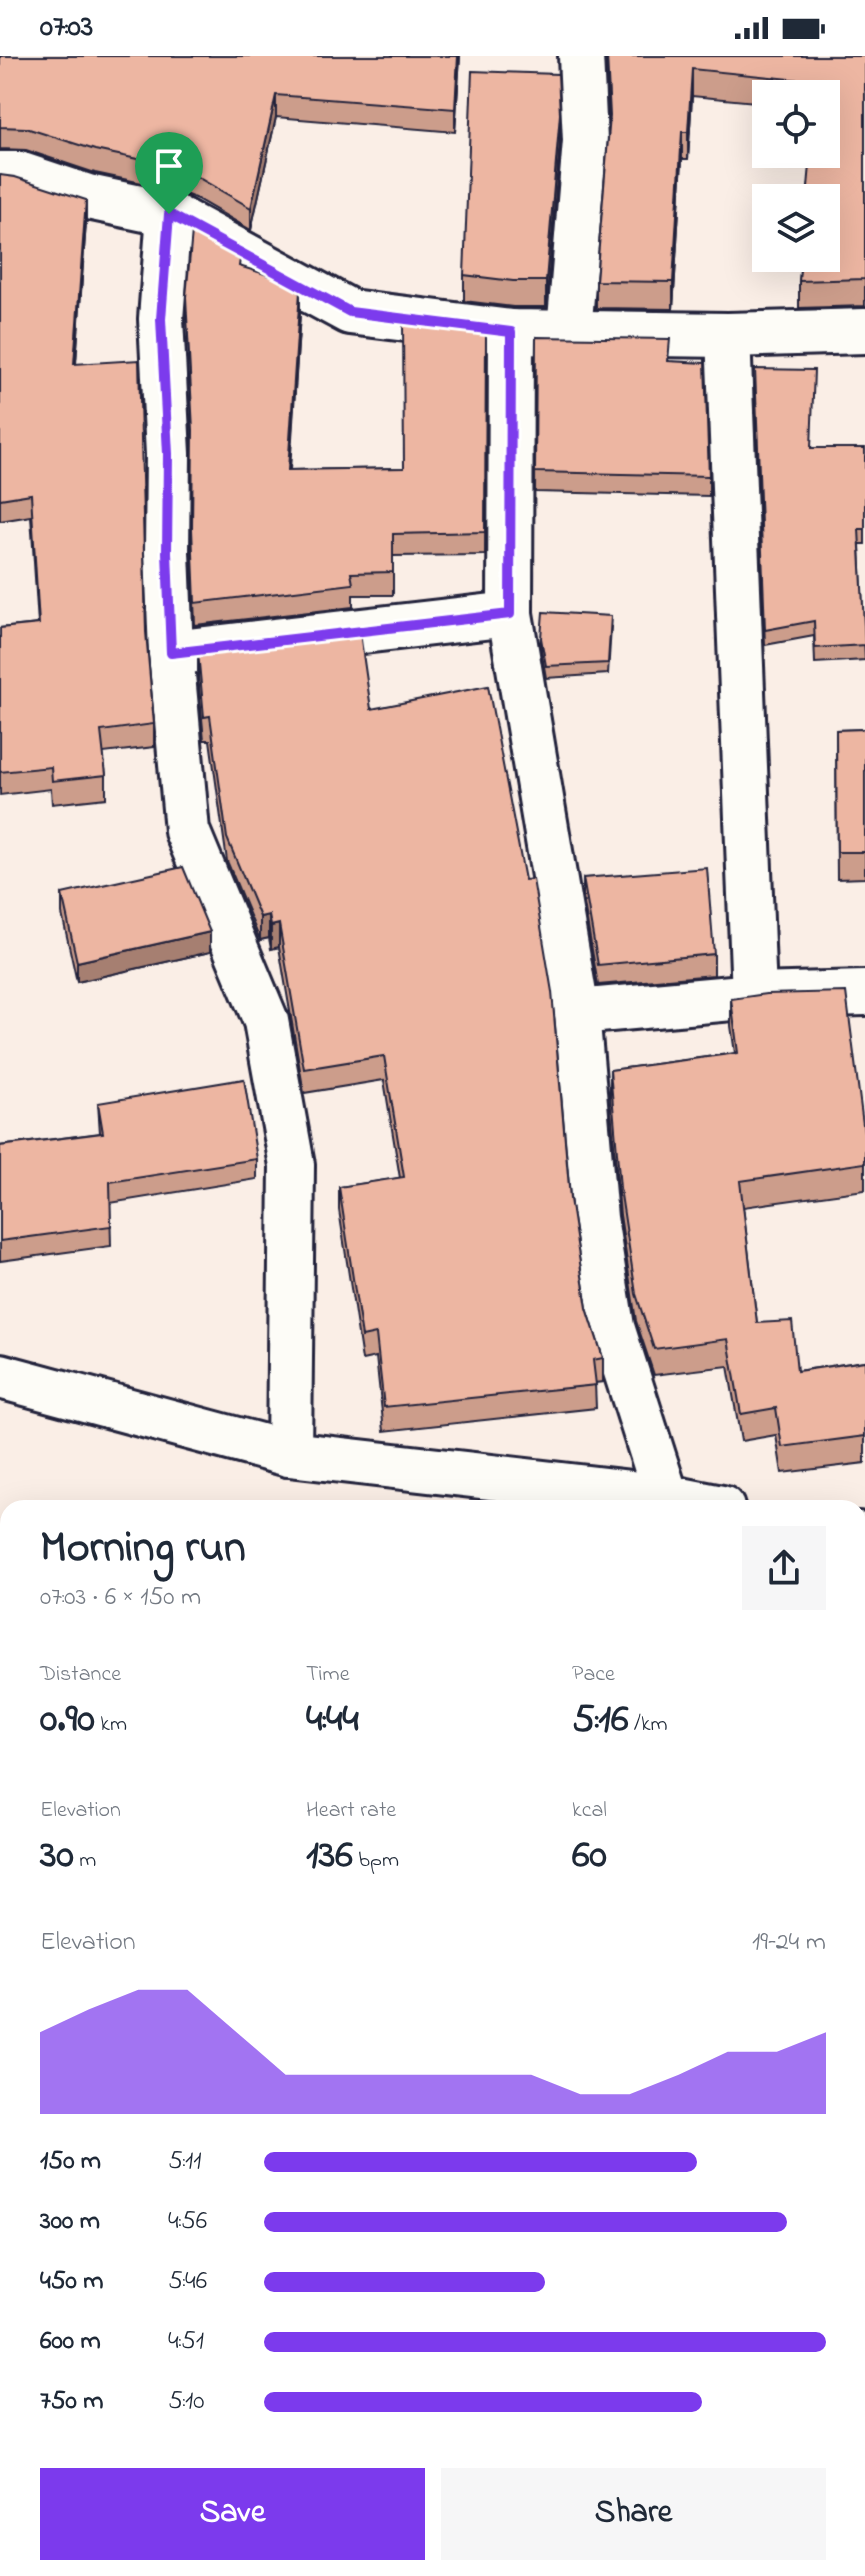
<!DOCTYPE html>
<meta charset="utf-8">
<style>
body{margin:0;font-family:"Indie Flower",sans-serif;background:#f6f6f7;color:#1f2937;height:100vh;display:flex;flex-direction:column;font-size:30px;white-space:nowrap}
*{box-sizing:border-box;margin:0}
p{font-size:26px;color:#747a83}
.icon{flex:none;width:44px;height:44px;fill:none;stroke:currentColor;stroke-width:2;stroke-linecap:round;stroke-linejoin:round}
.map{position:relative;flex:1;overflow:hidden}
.side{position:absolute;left:0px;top:1444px;width:866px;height:1076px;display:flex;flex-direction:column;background:#fff;border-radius:24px 24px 0 0;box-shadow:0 8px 32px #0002}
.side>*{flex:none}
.fabs{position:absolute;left:752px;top:24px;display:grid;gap:16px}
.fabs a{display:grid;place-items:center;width:88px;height:88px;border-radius:0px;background:#fff;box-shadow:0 8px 32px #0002;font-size:40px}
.pin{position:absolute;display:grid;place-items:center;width:68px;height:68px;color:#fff;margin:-82px -34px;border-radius:50% 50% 50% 0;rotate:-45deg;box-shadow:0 0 8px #0007}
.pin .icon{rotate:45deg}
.round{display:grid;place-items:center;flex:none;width:84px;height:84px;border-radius:0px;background:#f6f6f7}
.overview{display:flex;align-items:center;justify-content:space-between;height:136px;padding:0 40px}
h1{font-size:44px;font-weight:700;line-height:60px}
.stats{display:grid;grid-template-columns:repeat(3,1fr);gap:12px;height:136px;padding:8px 40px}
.stats div{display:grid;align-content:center}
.stats b{font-size:40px;font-weight:700}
.stats small{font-size:22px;font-weight:400}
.stats p{font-size:22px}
.chart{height:224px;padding:16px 40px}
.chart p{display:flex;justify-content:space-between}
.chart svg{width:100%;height:144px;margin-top:8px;fill:#7c3aed;opacity:.7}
.action{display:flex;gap:16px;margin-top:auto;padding:16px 40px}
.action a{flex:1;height:92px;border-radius:0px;background:#7c3aed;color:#fff;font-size:32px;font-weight:700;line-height:92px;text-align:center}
.action a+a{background:#f6f6f7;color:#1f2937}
ul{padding:0 40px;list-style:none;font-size:26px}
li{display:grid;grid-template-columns:128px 96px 1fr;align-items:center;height:60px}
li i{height:20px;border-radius:10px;background:#7c3aed}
.status{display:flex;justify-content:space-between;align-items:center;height:56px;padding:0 40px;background:#fff;direction:ltr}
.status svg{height:22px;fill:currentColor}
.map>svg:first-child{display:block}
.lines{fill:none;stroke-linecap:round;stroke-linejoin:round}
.street-casing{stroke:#22223b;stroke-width:50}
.secondary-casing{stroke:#22223b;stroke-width:50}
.street{stroke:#fdfcf7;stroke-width:44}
.secondary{stroke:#fdfcf7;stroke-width:44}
.wall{fill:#cc9d8b;stroke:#22223b;stroke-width:2}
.shaded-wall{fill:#a67f71;stroke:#22223b;stroke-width:2}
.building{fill:#edb6a2;stroke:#22223b;stroke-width:2}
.route-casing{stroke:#fff;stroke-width:16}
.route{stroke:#7c3aed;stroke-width:10}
</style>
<div class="status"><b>07:03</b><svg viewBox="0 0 49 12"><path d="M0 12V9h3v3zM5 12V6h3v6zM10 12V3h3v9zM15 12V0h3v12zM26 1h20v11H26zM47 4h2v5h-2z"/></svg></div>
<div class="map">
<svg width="865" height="2520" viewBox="0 0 865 2520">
<rect width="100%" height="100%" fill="#faeee6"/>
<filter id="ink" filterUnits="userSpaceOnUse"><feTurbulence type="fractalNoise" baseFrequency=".0125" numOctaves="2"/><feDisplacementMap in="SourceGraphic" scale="16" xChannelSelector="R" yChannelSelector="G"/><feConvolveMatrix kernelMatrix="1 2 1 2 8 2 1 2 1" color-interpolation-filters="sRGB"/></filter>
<g filter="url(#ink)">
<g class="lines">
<g class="street-casing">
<g id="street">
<polyline points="0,118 19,118 88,141 169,158 350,256 511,276 728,279 865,275"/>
<polyline points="169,158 161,263 168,398 167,496 171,597 187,775 266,965 292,1109 289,1398"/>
<polyline points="511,276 510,558 577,956 595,1162 612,1271 666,1441"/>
<polyline points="569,276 585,85 581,0"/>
<polyline points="728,279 754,940"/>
<polyline points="171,597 510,558"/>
<polyline points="577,956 754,940 865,937"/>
<polyline points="0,1320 289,1398 666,1441 722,1452"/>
<polyline points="858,1478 865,1480"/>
<polyline points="0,2365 8,2373"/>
<polyline points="183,2512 193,2520"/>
</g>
</g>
<g class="secondary-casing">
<g id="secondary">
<polyline points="858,2471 865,2471"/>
<polyline points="335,2520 411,2512"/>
</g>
</g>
<use href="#street" class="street"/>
<use href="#secondary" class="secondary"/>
</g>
<g class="wall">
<polygon points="0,0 460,0 455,76 276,61 251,174 197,143 175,134 95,117 26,94 0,93"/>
<polygon points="606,0 865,0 865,250 799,252 799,225 826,38 766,38 766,47 692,40 688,103 682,103 673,253 596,252 596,225 609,70"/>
<polygon points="560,85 546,251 513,251 464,245 464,219"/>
<polygon points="0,119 86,166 76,308 146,576 154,668 154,691 103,697 106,719 106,742 52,748 51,733 0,739 0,572 38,568 31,460 0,465"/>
<polygon points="240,211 300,257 290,414 404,412 486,276 485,499 393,500 393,539 353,539 353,551 195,569 192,496 193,393 186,241"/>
<polygon points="536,281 669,305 709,420 709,440 535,436"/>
<polygon points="755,328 812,392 865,392 865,488 860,488 865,604 815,607 814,580 765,589"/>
<polygon points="611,571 608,618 546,622 541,593 541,582"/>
<polygon points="198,596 371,653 570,1143 587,1252 603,1302 603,1326 595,1327 596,1352 384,1375 376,1301 362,1304 339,1154 339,1131 400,1122 384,1024 304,1037 279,891 271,893 269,882 260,884 227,805 210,684 204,684 198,619"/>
<polygon points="865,673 865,822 837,823 836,674"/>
<polygon points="583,822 714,898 714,919 598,929 583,842"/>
<polygon points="62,838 210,896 77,926 62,858"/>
<polygon points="731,943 865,1084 865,1134 743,1151 757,1267 797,1315 865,1305 865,1407 782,1417 776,1379 741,1385 728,1310 654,1319 636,1265 620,1159 610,1041 610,1014 735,997 731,970"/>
<polygon points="98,1047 257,1103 257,1123 110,1147 111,1190 0,1205 0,1090 100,1077"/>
</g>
<g class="shaded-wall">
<polygon points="458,0 460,0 455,76 455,53"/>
<polygon points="692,13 692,40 688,103 688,76"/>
<polygon points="276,39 276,61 251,174 251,152"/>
<polygon points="560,58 560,85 546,251 546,225"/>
<polygon points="682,76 682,103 673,253 673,226"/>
<polygon points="86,144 86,166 74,331 74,308"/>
<polygon points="300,235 300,257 288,436 288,414"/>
<polygon points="269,859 269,882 260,884 260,861"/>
<polygon points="279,868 279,891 271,893 271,870"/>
<polygon points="210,876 210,896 77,926 77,906"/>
<polygon points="8,2040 8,2064 1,2077 1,2053"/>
</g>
<g class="building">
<polygon points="0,0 458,0 455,53 276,39 251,152 197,121 175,111 95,94 26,72 0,71"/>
<polygon points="607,0 865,0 865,223 799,225 801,202 826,202 826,142 807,142 811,98 826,98 826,38 817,38 819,26 692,13 688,76 682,76 673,226 596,225 610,60"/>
<polygon points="472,15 558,18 560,58 546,225 513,225 464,219"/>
<polygon points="0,119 15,121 86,144 74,308 139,304 146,576 154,668 101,675 106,719 52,725 51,711 0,716 0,572 39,568 31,438 0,443"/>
<polygon points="192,176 240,203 239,210 275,221 300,235 288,414 404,412 403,265 486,276 485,476 393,478 393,516 351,517 353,528 195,547 192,473 193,374 186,241"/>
<polygon points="536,281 670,283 668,305 705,307 709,420 535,416"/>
<polygon points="755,313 814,314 811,392 865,392 865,473 859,473 865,589 815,592 814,565 765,574"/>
<polygon points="543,556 611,560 608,607 546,610 541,582"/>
<polygon points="360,577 371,653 488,630 525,824 533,823 552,936 570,1143 587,1252 603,1302 593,1304 596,1329 384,1351 376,1278 362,1281 339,1131 404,1121 384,1000 304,1013 279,868 271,870 269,859 260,861 227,782 210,660 204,661 198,596"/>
<polygon points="865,673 865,796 837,796 836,674"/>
<polygon points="183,811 210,876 77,906 62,838"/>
<polygon points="707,812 714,898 598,909 583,822"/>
<polygon points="846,936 865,1084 865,1107 740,1125 757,1267 792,1265 797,1315 865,1305 865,1380 782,1391 776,1352 741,1358 728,1283 654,1293 636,1238 620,1132 610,1014 738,997 731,943 766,938"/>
<polygon points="244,1023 257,1103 110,1126 111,1170 0,1185 0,1090 103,1077 98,1047"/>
<polygon points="8,1637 8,2040 1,2053 0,1640"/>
</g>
</g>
<g class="lines" filter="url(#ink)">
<g class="route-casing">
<polygon id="route" points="169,158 350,256 511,276 510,558 171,597 167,496 168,398 161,263"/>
</g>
<use href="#route" class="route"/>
</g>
</svg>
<div class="fabs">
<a><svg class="icon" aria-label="locate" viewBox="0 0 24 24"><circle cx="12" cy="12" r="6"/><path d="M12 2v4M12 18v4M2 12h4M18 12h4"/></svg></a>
<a><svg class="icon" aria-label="layers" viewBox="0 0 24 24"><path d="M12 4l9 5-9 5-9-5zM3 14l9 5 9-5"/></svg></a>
</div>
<div class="pin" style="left:169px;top:158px;background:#1e9e55"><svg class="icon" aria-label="arrive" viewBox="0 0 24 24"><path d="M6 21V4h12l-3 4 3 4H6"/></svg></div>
<section class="side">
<div class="overview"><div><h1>Morning run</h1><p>07:03 · 6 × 150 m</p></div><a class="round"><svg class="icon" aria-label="share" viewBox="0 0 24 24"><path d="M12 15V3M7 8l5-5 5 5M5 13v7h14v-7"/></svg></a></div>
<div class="stats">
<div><p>Distance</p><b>0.90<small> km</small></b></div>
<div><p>Time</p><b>4:44</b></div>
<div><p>Pace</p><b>5:16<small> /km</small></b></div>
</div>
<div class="stats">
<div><p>Elevation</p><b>30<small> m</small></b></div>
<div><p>Heart rate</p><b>136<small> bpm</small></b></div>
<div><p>kcal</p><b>60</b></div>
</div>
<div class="chart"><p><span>Elevation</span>19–24 m</p>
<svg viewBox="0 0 160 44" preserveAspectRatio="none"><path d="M0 44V19L10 12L20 6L30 6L40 19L50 32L60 32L70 32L80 32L90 32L100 32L110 38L120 38L130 32L140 25L150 25L160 19V44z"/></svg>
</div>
<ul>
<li><b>150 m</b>5:11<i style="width:77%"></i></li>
<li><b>300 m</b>4:56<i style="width:93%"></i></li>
<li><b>450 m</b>5:46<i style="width:50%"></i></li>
<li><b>600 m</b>4:51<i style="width:100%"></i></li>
<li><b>750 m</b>5:10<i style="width:78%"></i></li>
</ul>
<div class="action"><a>Save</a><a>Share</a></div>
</section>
</div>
